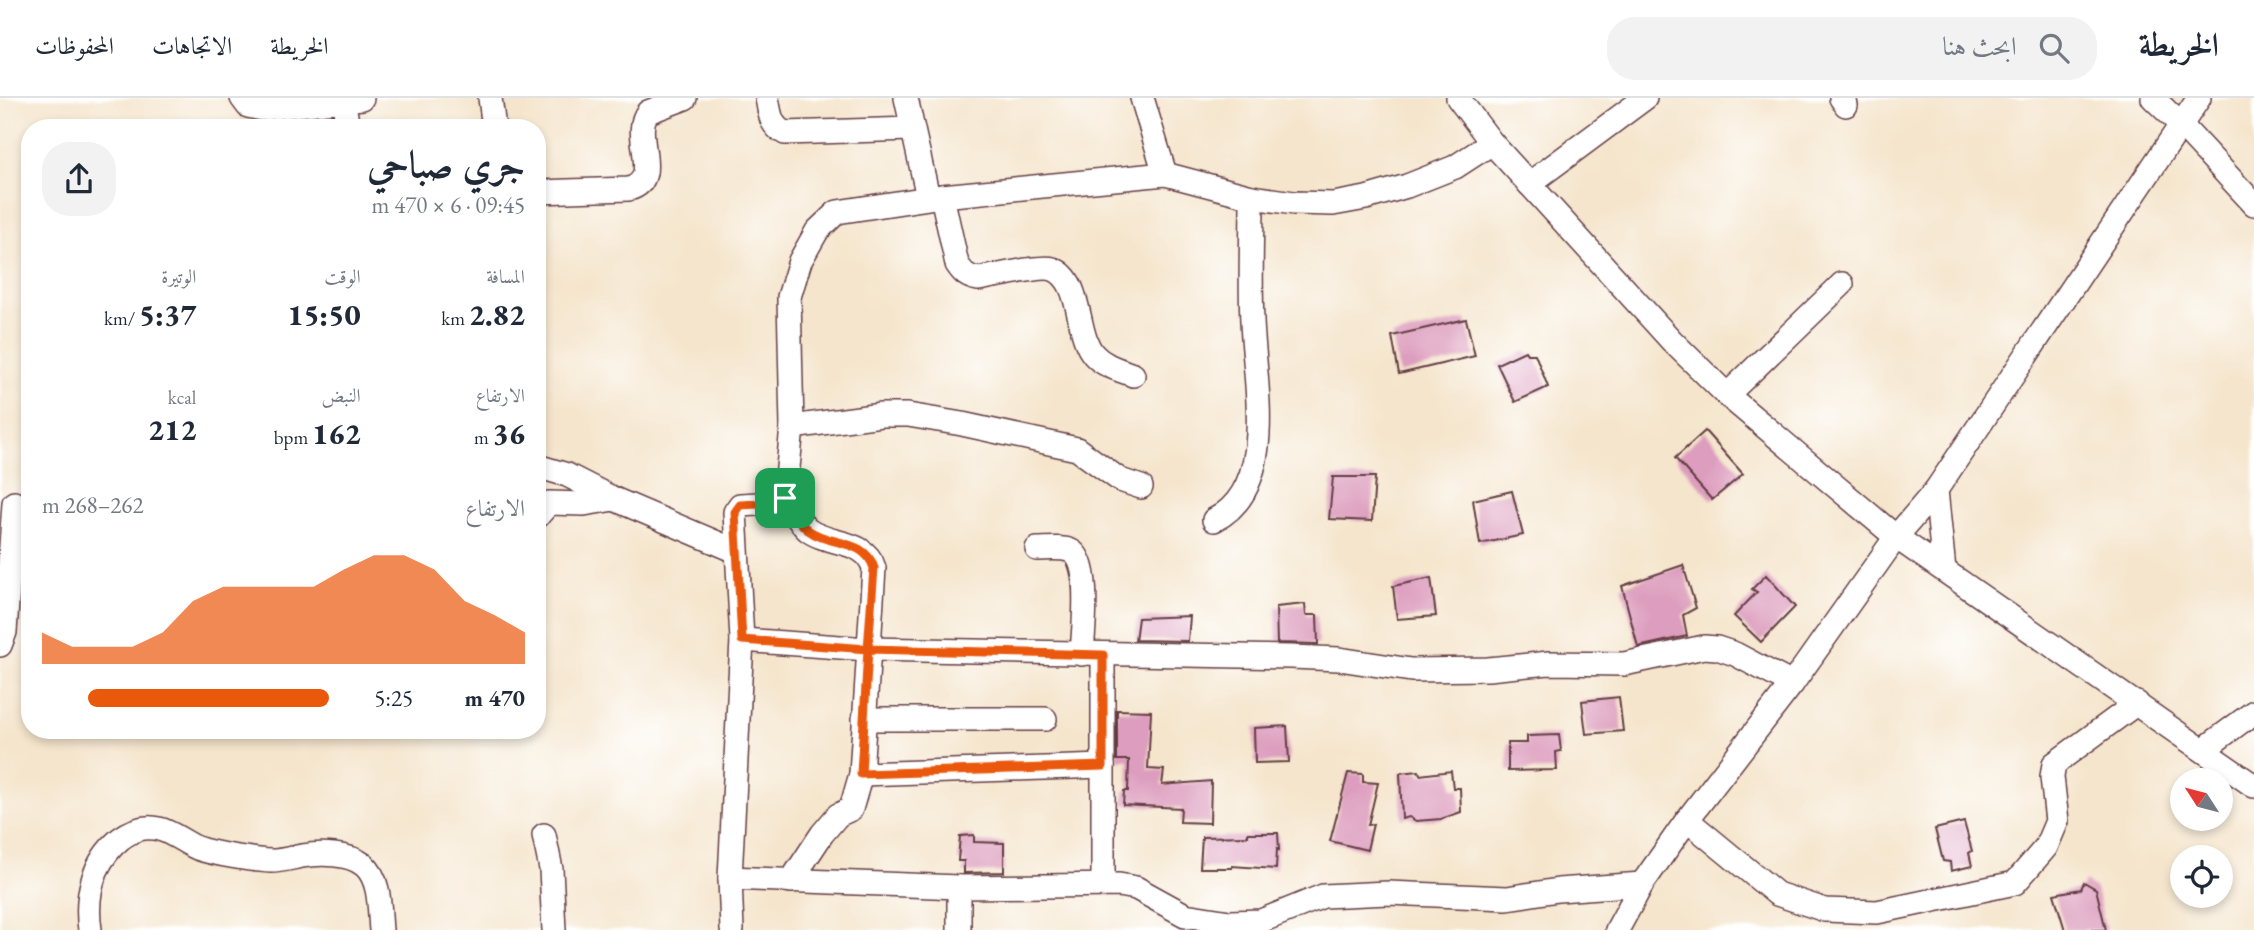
<!DOCTYPE html>
<html lang="ar">
<meta charset="utf-8">
<style>
body{margin:0;font-family:"EB Garamond",Amiri,serif;background:#f2f2f3;color:#1f2937;direction:rtl;height:100vh;display:flex;flex-direction:column;font-size:26px;white-space:nowrap}
*{box-sizing:border-box;margin:0}
p{font-size:23px;color:#747a83}
.icon{flex:none;width:38px;height:38px;fill:none;stroke:currentColor;stroke-width:2;stroke-linecap:round;stroke-linejoin:round}
.map{position:relative;flex:1;overflow:hidden;direction:ltr}
.panel{position:absolute;left:21px;top:21px;width:525px;height:620px;display:flex;flex-direction:column;background:#fff;border-radius:28px;box-shadow:0 4px 10px #0003;direction:rtl}
.panel>*{flex:none}
.needle{width:46px;rotate:306deg}
.tools{position:absolute;left:2170px;top:670px;display:grid;gap:14px}
.tools a{display:grid;place-items:center;width:63px;height:63px;border-radius:50%;background:#fff;box-shadow:0 4px 10px #0003;font-size:35px}
.pin{position:absolute;display:grid;place-items:center;width:60px;height:60px;color:#fff;margin:-30px;border-radius:14px;box-shadow:0 4px 10px #0006}
.round{display:grid;place-items:center;flex:none;width:74px;height:74px;border-radius:28px;background:#f2f2f3}
.overview{display:flex;align-items:center;justify-content:space-between;height:119px;padding:0 21px}
h1{font-size:38px;font-weight:800;line-height:52px}
.metrics{display:grid;grid-template-columns:repeat(3,1fr);gap:10px;height:119px;padding:7px 21px}
.metrics div{display:grid;align-content:center}
.metrics b{font-size:30px;font-weight:800}
.metrics small{font-size:19px;font-weight:400}
.metrics p{font-size:19px}
.chart{height:196px;padding:14px 21px}
.chart p{display:flex;justify-content:space-between}
.chart svg{width:100%;height:126px;margin-top:7px;fill:#ea580c;opacity:.7}
ul{padding:0 21px;list-style:none;font-size:23px}
li{display:grid;grid-template-columns:112px 84px 1fr;align-items:center;height:52px}
li i{height:18px;border-radius:9px;background:#ea580c}
header{display:flex;align-items:center;gap:42px;box-sizing:border-box;height:98px;padding:0 35px;background:#fff;border-bottom:2px solid #e0e1e3}
header strong{font-size:33px}
nav{display:flex;gap:38px;margin-inline-start:auto;font-size:24px}
.search{width:490px;height:63px;background:#f2f2f3;display:flex;align-items:center;gap:18px;box-sizing:border-box;padding:0 24px;border-radius:28px;color:#747a83;font-size:26px}
.map>svg:first-child{display:block}
.building{fill:#dd9dbe}
.lines{fill:none;stroke-linecap:round;stroke-linejoin:round}
.minor-casing{stroke:#643d43;stroke-width:26}
.minor{stroke:#fff;stroke-width:23}
.route-casing{stroke:#fff;stroke-width:14}
.route{stroke:#ea580c;stroke-width:9}
</style>
<header>
<strong>الخريطة</strong>
<div class="search"><svg class="icon" aria-label="search" viewBox="0 0 24 24"><circle cx="10" cy="10" r="6"/><path d="M15 15l6 6"/></svg>ابحث هنا</div>
<nav><a>الخريطة</a><a>الاتجاهات</a><a>المحفوظات</a></nav>
</header>
<div class="map">
<svg width="2254" height="832" viewBox="0 0 2254 832">
<rect width="100%" height="100%" fill="#fff"/>
<filter id="ink" filterUnits="userSpaceOnUse"><feTurbulence type="fractalNoise" baseFrequency=".0143" numOctaves="2"/><feDisplacementMap in="SourceGraphic" scale="14" xChannelSelector="R" yChannelSelector="G"/><feConvolveMatrix kernelMatrix="1 2 1 2 8 2 1 2 1" color-interpolation-filters="sRGB"/></filter>
<filter id="wash" filterUnits="userSpaceOnUse"><feTurbulence type="fractalNoise" baseFrequency=".00686" numOctaves="4" result="noise"/><feDisplacementMap in="SourceGraphic" scale="28" xChannelSelector="R" yChannelSelector="G"/><feGaussianBlur stdDeviation="1.57" result="paint"/><feColorMatrix in="noise" values="0 0 0 0 0 0 0 0 0 0 0 0 0 0 0 0 0 1.4 0 .05"/><feComposite in="paint" operator="in"/></filter>
<g filter="url(#wash)">
<rect width="100%" height="100%" fill="#f5e5cc"/>
<g id="blocks">
<g class="building">
<polygon points="1466,221 1475,258 1399,276 1392,238"/>
<polygon points="1525,253 1527,256 1535,256 1548,289 1515,304 1497,266"/>
<polygon points="1705,333 1743,376 1712,402 1675,360"/>
<polygon points="1333,379 1375,379 1372,423 1329,421"/>
<polygon points="1512,393 1523,437 1480,446 1473,402"/>
<polygon points="1683,467 1696,510 1683,517 1687,538 1638,549 1622,488"/>
<polygon points="1766,477 1795,509 1761,544 1734,518 1757,494 1752,491"/>
<polygon points="1431,480 1436,518 1397,521 1393,488"/>
<polygon points="1305,506 1306,517 1317,517 1318,546 1277,545 1276,509"/>
<polygon points="1190,518 1188,543 1135,542 1138,520"/>
<polygon points="1619,599 1623,633 1586,636 1582,603"/>
<polygon points="1117,612 1151,613 1148,671 1164,672 1162,687 1211,683 1210,725 1180,724 1181,710 1123,707 1124,693 1128,693 1129,662 1117,662"/>
<polygon points="1287,628 1289,664 1255,665 1254,630"/>
<polygon points="1559,637 1561,653 1556,654 1557,672 1508,673 1508,645 1527,645 1527,638"/>
<polygon points="1419,673 1420,677 1451,673 1453,690 1460,690 1461,714 1441,721 1416,723 1409,719 1402,721 1400,675"/>
<polygon points="1348,675 1363,676 1363,684 1378,685 1368,727 1373,726 1367,752 1330,743"/>
<polygon points="1964,724 1972,753 1969,755 1972,768 1951,773 1950,764 1943,763 1935,731"/>
<polygon points="1248,735 1278,735 1279,752 1277,751 1276,771 1232,768 1232,770 1200,770 1202,739 1248,738"/>
<polygon points="974,737 974,744 1004,745 1004,774 964,775 964,763 958,763 960,738"/>
<polygon points="2084,784 2096,791 2106,832 2065,832 2054,796 2081,791"/>
</g>
</g>
</g>
<g filter="url(#ink)">
<use href="#blocks" fill-opacity="0" stroke="#643d43" stroke-width="2"/>
<g class="lines">
<g class="minor-casing">
<g id="minor">
<polyline points="242,0 248,8 262,11 362,0"/>
<polyline points="343,0 348,30"/>
<polyline points="490,0 494,30"/>
<path d="M767,0C770,15 770,28 785,35L912,31"/>
<polyline points="906,0 928,99"/>
<polyline points="1142,0 1165,76"/>
<polyline points="1458,0 1492,45 1672,243 1727,297 1896,439 2254,688"/>
<polyline points="1841,0 1846,7"/>
<polyline points="2153,0 2181,27 2254,106"/>
<polyline points="1529,86 1645,0"/>
<path d="M537,94L629,91C664,81 630,36 648,14L685,0"/>
<path d="M942,98L957,166C963,175 967,179 978,181C993,179 1041,167 1053,171C1083,182 1075,237 1094,257C1104,268 1120,272 1133,277"/>
<polyline points="1727,297 1842,186"/>
<polyline points="792,329 881,317 908,317 962,326 1077,351 1120,382 1141,389"/>
<polyline points="537,368 567,377 614,401 736,453"/>
<polyline points="1936,392 1944,472"/>
<polyline points="537,419 549,405 584,406 614,401"/>
<path d="M1214,422C1279,390 1254,283 1252,223C1250,182 1252,140 1252,99"/>
<path d="M1037,451C1047,451 1062,449 1071,453C1092,463 1083,535 1082,556"/>
<polyline points="742,542 868,551 1291,559 1339,561 1411,572 1488,571 1549,565 1624,566 1704,549 1717,550 1735,556 1792,586"/>
<polyline points="0,547 5,534 14,405"/>
<polyline points="1103,557 1103,787"/>
<polyline points="864,621 1045,621"/>
<polyline points="2203,652 2254,614"/>
<polyline points="861,676 1103,668"/>
<polyline points="1687,722 1777,796 1825,812 1877,814 2015,785 2046,749 2057,723 2052,679 2054,666 2137,605"/>
<polyline points="544,737 551,771 554,832"/>
<polyline points="730,780 959,789 1119,787 1136,790 1185,817 1230,824 1261,823 1323,798 1388,795 1507,800 1558,792 1642,786"/>
<path d="M791,783L822,736L838,717L851,711L861,676L874,470C865,440 829,448 808,432C798,424 792,410 785,400L792,329L789,199L800,163L817,133L837,114L942,98L1165,76L1252,99L1294,105L1333,106L1366,100L1407,88L1455,69L1492,45"/>
<path d="M90,832C85,797 93,764 120,741C132,732 144,727 159,731C172,734 185,745 197,750C213,756 253,762 271,763C281,763 291,760 302,758C320,755 349,755 364,767C381,782 379,811 381,832"/>
<polyline points="732,832 730,780 742,542 735,414 740,407 776,405 785,400"/>
<polyline points="959,832 959,789"/>
<polyline points="1617,832 1642,786 1687,722 1792,586 1896,439 1936,392 2199,0"/>
</g>
</g>
<use href="#minor" class="minor"/>
</g>
</g>
<g class="lines" filter="url(#ink)">
<g class="route-casing">
<path id="route" d="M785,400C792,410 798,425 808,432C829,448 865,440 874,470L868,551L1103,557V668L861,676L868,551L742,542L735,414L740,407L776,405L785,400"/>
</g>
<use href="#route" class="route"/>
</g>
</svg>
<div class="tools">
<a><svg class="needle" viewBox="-14 -14 28 28"><path d="M0-13l5 13h-10z" fill="#e53935"/><path d="M0 13l5-13h-10z" fill="#747a83"/></svg></a>
<a><svg class="icon" aria-label="locate" viewBox="0 0 24 24"><circle cx="12" cy="12" r="6"/><path d="M12 2v4M12 18v4M2 12h4M18 12h4"/></svg></a>
</div>
<div class="pin" style="left:785px;top:400px;background:#1e9e55"><svg class="icon" aria-label="arrive" viewBox="0 0 24 24"><path d="M6 21V4h12l-3 4 3 4H6"/></svg></div>
<section class="panel">
<div class="overview"><div><h1>جري صباحي</h1><p>09:45 · 6 × 470 m</p></div><a class="round"><svg class="icon" aria-label="share" viewBox="0 0 24 24"><path d="M12 15V3M7 8l5-5 5 5M5 13v7h14v-7"/></svg></a></div>
<div class="metrics">
<div><p>المسافة</p><b>2.82<small> km</small></b></div>
<div><p>الوقت</p><b>15:50</b></div>
<div><p>الوتيرة</p><b>5:37<small> /km</small></b></div>
</div>
<div class="metrics">
<div><p>الارتفاع</p><b>36<small> m</small></b></div>
<div><p>النبض</p><b>162<small> bpm</small></b></div>
<div><p>kcal</p><b>212</b></div>
</div>
<div class="chart"><p><span>الارتفاع</span>262–268 m</p>
<svg viewBox="0 0 160 44" preserveAspectRatio="none"><path d="M0 44V33L10 38L20 38L30 38L40 33L50 22L60 17L70 17L80 17L90 17L100 11L110 6L120 6L130 11L140 22L150 27L160 33V44z"/></svg>
</div>
<ul>
<li><b>470 m</b>5:25<i style="width:84%"></i></li>
</ul>
</section>
</div>
